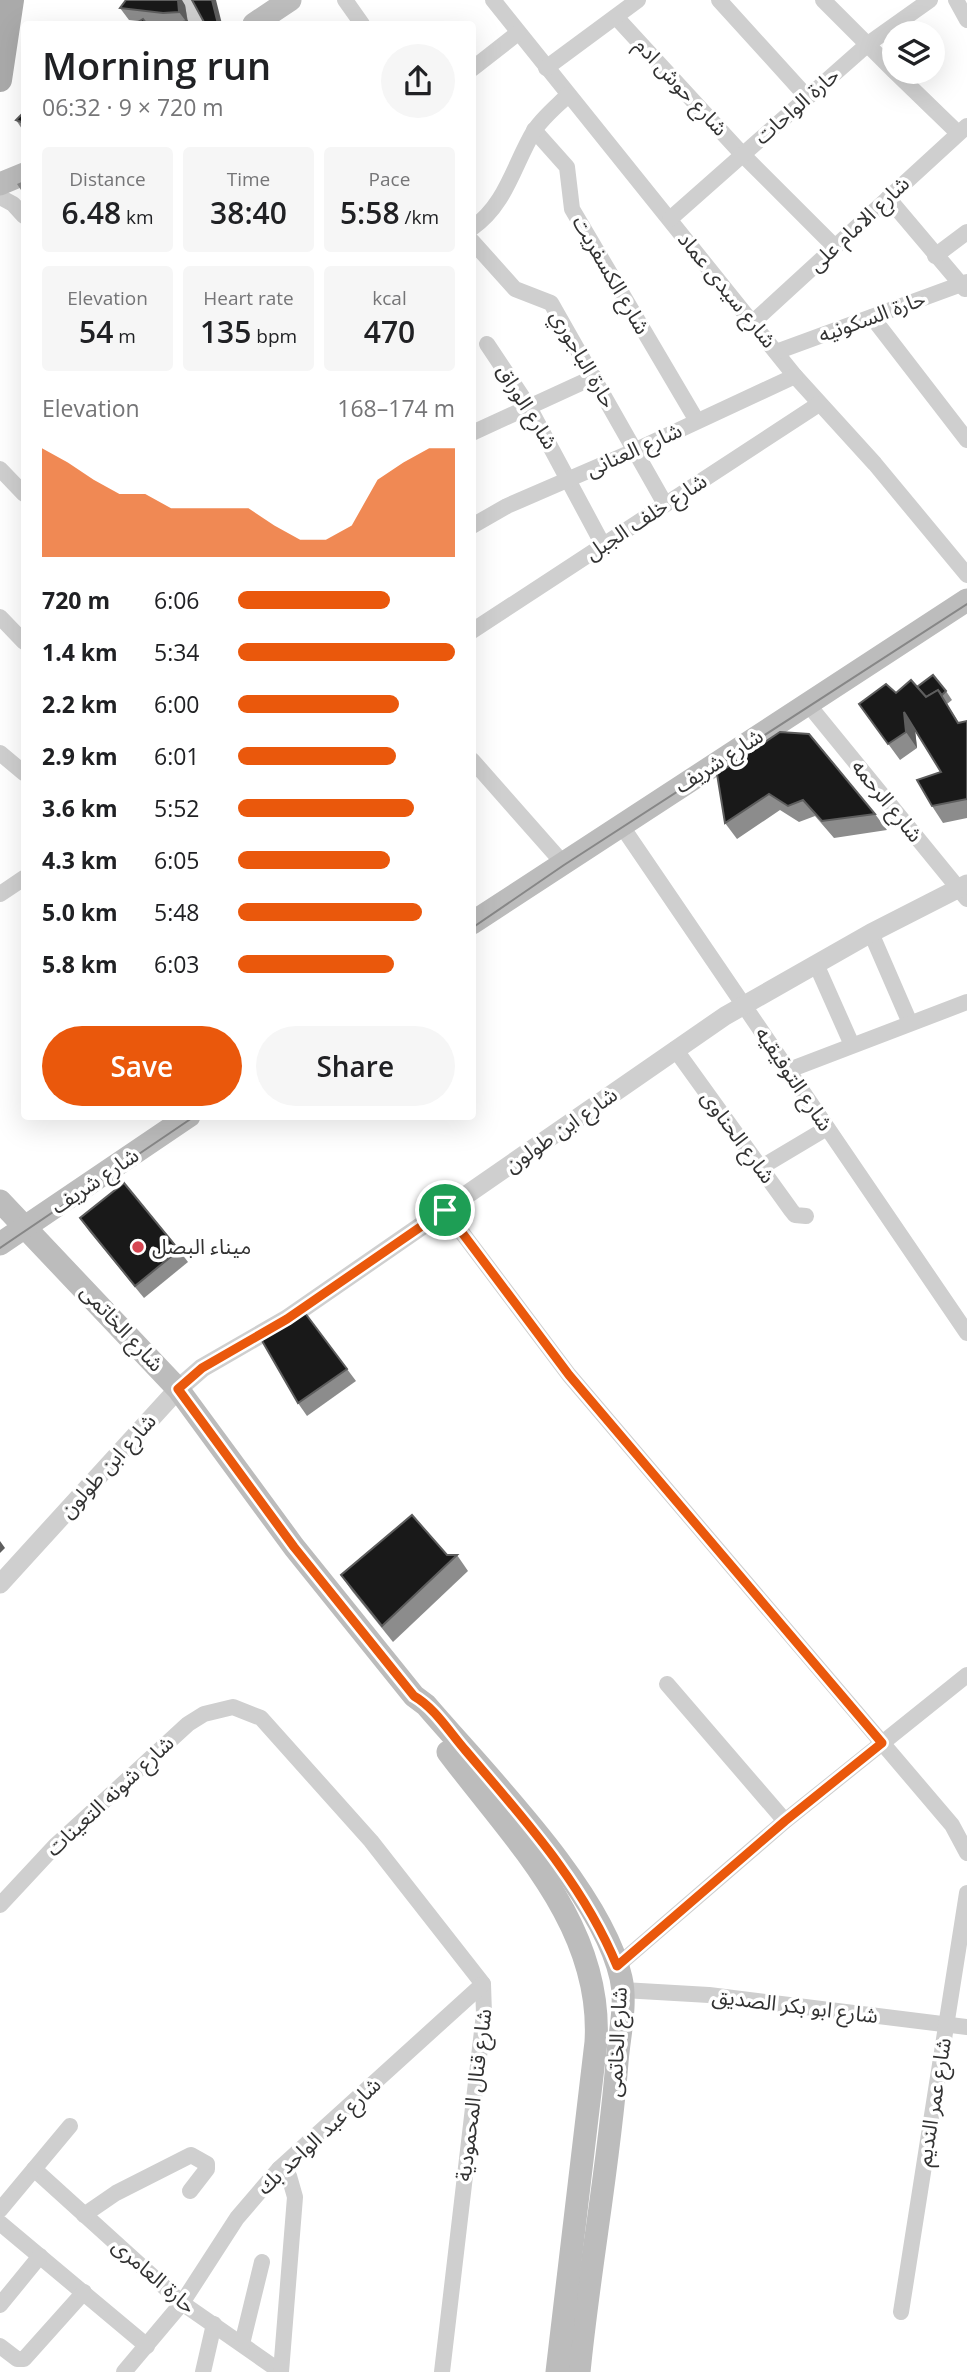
<!DOCTYPE html>
<meta charset="utf-8">
<style>
body{margin:0;font-family:"Open Sans","Noto Sans Arabic",sans-serif;background:#f6f6f6;color:#202124;height:100vh;display:flex;flex-direction:column;font-size:26px;white-space:nowrap}
*{box-sizing:border-box;margin:0}
p{font-size:23px;color:#757577}
.icon{flex:none;width:38px;height:38px;fill:none;stroke:currentColor;stroke-width:2;stroke-linecap:round;stroke-linejoin:round}
.map{position:relative;flex:1;overflow:hidden}
.sheet{position:absolute;left:21px;top:21px;width:455px;height:1099px;display:flex;flex-direction:column;background:#fff;border-radius:7px;box-shadow:0 7px 28px #0002}
.sheet>*{flex:none}
.tools{position:absolute;left:882px;top:21px;display:grid;gap:14px}
.tools a{display:grid;place-items:center;width:63px;height:63px;border-radius:50%;background:#fff;box-shadow:0 7px 28px #0002;font-size:35px}
.pin{position:absolute;display:grid;place-items:center;width:60px;height:60px;color:#fff;margin:-30px;border:4px solid #fff;border-radius:50%;box-shadow:0 2px 7px #0007}
.round{display:grid;place-items:center;flex:none;width:74px;height:74px;border-radius:37px;background:#f6f6f6}
.head{display:flex;align-items:center;justify-content:space-between;height:119px;padding:0 21px}
h1{font-size:38px;font-weight:600;line-height:52px}
.stats{display:grid;grid-template-columns:repeat(3,1fr);gap:10px;height:119px;padding:7px 21px}
.stats div{display:grid;align-content:center;border-radius:7px;background:#f6f6f6;text-align:center}
.stats b{font-size:30px;font-weight:600}
.stats small{font-size:19px;font-weight:400}
.stats p{font-size:19px}
.chart{height:196px;padding:14px 21px}
.chart p{display:flex;justify-content:space-between}
.chart svg{width:100%;height:126px;margin-top:7px;fill:#ea580c;opacity:.7}
.button{display:flex;gap:14px;margin-top:auto;padding:14px 21px}
.button a{flex:1;height:80px;border-radius:42px;background:#ea580c;color:#fff;font-size:28px;font-weight:600;line-height:80px;text-align:center}
.button a+a{background:#f6f6f6;color:#202124}
ul{padding:0 21px;list-style:none;font-size:23px}
li{display:grid;grid-template-columns:112px 84px 1fr;align-items:center;height:52px}
li i{height:18px;border-radius:9px;background:#ea580c}
.map>svg:first-child{display:block}
.lines{fill:none;stroke-linecap:round;stroke-linejoin:round}
.minor{stroke:#cfcfcf;stroke-width:16}
.tertiary{stroke:#cfcfcf;stroke-width:19}
.secondary{stroke:#bcbcbc;stroke-width:23}
.primary{stroke:#aaa;stroke-width:24}
.tram{stroke:#878787;stroke-width:2}
.wall{fill:#8c8c8c}
.shaded-wall{fill:#5e5e5e}
.building{fill:#191919;stroke:#5e5e5e;stroke-width:2}
.route-casing{stroke:#fff;stroke-width:14}
.route{stroke:#ea580c;stroke-width:9}
.poi-dot{fill:#d64652;stroke:#fff;stroke-width:2.5}
.labels{text-anchor:middle;stroke-width:7;stroke-linejoin:round;paint-order:stroke}
.street-label{font-size:21px;fill:#323232;stroke:#fff}
.poi-label{font-size:21px;fill:#323232;stroke:#fff;text-anchor:start}
</style>
<div class="map">
<svg width="967" height="2372" viewBox="0 0 967 2372">
<rect width="100%" height="100%" fill="#fff"/>
<g class="lines">
<g class="minor">
<polyline points="186,0 198,24"/>
<polyline points="345,0 362,24"/>
<polyline points="493,0 795,376 875,464 967,575"/>
<polyline points="719,0 807,97"/>
<polyline points="823,0 894,71"/>
<polyline points="956,0 967,20"/>
<polyline points="616,17 742,154 835,247"/>
<polyline points="546,68 638,0"/>
<polyline points="472,69 518,33"/>
<polyline points="895,72 958,133"/>
<polyline points="534,130 567,167 572,209 697,421"/>
<polyline points="0,197 13,204 24,216"/>
<polyline points="888,198 965,289"/>
<polyline points="670,219 868,44 930,0"/>
<path d="M472,228C506,205 514,164 534,131C542,118 557,106 568,95"/>
<polyline points="472,241 515,289 551,303 665,504"/>
<polyline points="935,256 967,232"/>
<polyline points="872,317 967,440"/>
<polyline points="752,323 967,126"/>
<polyline points="487,344 529,407 603,545"/>
<polyline points="776,352 967,282"/>
<polyline points="472,433 594,377"/>
<polyline points="0,469 24,494"/>
<polyline points="472,526 507,506 634,451 795,376"/>
<polyline points="0,617 24,642"/>
<polyline points="472,631 819,404"/>
<polyline points="807,703 967,899"/>
<polyline points="0,753 24,773"/>
<polyline points="472,760 562,862"/>
<polyline points="621,825 967,1333"/>
<polyline points="0,894 24,878"/>
<polyline points="871,933 910,1023"/>
<polyline points="816,964 852,1045"/>
<polyline points="675,1049 791,1210 795,1215 806,1216"/>
<polyline points="789,1070 967,1002"/>
<polyline points="760,1168 827,1128"/>
<polyline points="445,1210 569,1375 952,1825 967,1853"/>
<polyline points="667,1684 785,1821"/>
<polyline points="0,1905 55,1846 188,1724 204,1714 233,1707 261,1718 371,1841 483,1984 484,2014 442,2372"/>
<polyline points="617,1966 785,1821 967,1675"/>
<polyline points="623,1990 709,1995 967,2027"/>
<polyline points="34,2169 182,2303 281,2372"/>
<polyline points="279,2169 289,2176 295,2197 281,2372"/>
<polyline points="0,2210 70,2126"/>
<polyline points="84,2215 116,2193 191,2155 207,2164 207,2169 190,2191"/>
<polyline points="0,2223 147,2346"/>
<polyline points="0,2305 40,2256"/>
<polyline points="901,2312 967,1893"/>
<polyline points="242,2344 262,2262"/>
<polyline points="0,2346 17,2359 24,2359 84,2292"/>
<polyline points="124,2372 182,2303 237,2218 279,2169 483,1984"/>
<polyline points="203,2372 214,2324"/>
</g>
<polyline class="tertiary" points="0,1584 178,1389 202,1368 287,1319 725,1016 871,933 967,884"/>
<g class="secondary">
<polyline points="254,24 290,0"/>
<polyline points="0,184 24,174"/>
<polyline points="472,923 967,600"/>
<path d="M0,1201L178,1389L294,1547L414,1696L426,1705C485,1774 602,1891 621,1978C627,2004 619,2036 617,2062C609,2166 589,2269 579,2372"/>
<polyline points="0,1244 189,1116"/>
<path d="M448,1752C514,1840 603,1925 596,2042L557,2372"/>
</g>
<polyline class="primary" points="0,80 12,0"/>
<g class="tram">
<polyline points="472,928 564,865 967,604"/>
<polyline points="0,1248 195,1116"/>
</g>
</g>
<g class="wall">
<polygon points="185,5 188,22 190,24 165,24 129,20 120,8"/>
<polygon points="24,112 24,132 16,120"/>
<polygon points="24,181 24,192 23,193 17,184"/>
<polygon points="917,687 946,691 952,700 947,704 959,723 967,721 967,818 943,823 932,806 941,772 915,731 917,748 900,760 859,704"/>
<polygon points="717,774 875,814 887,830 834,838 815,816 799,822 780,810 737,839 725,823"/>
<polygon points="80,1218 179,1250 188,1262 144,1298 89,1231"/>
<polygon points="347,1369 356,1381 307,1416 298,1403"/>
<polygon points="447,1555 457,1555 468,1571 393,1642 352,1591 341,1575"/>
</g>
<g class="shaded-wall">
<polygon points="178,0 182,0 185,5 188,24 179,12"/>
<polygon points="212,0 216,0 222,24 218,24"/>
<polygon points="904,712 915,729 917,748 906,732"/>
<polygon points="0,1541 5,1548 0,1553"/>
</g>
<g class="building">
<polygon points="126,0 178,0 179,12 163,13 120,8"/>
<polygon points="192,0 212,0 218,24 205,24"/>
<polygon points="143,19 147,24 135,24"/>
<polygon points="187,21 189,24 173,24"/>
<polygon points="24,112 24,123 16,120"/>
<polygon points="933,675 946,691 942,695 938,690 926,697 917,687"/>
<polygon points="911,680 926,697 938,690 958,723 967,721 967,799 932,806 917,780 941,772 904,712 906,732 888,744 859,704 886,684 896,693"/>
<polygon points="780,732 809,734 875,814 822,821 803,800 788,806 769,794 725,823 717,774"/>
<polygon points="124,1183 179,1250 135,1286 80,1218"/>
<polygon points="302,1309 347,1369 298,1403 261,1339"/>
<polygon points="412,1515 447,1555 457,1555 382,1626 341,1575"/>
</g>
<g class="lines">
<g class="route-casing">
<path id="route" d="M445,1210L569,1375L882,1743L785,1821L617,1966C583,1883 523,1818 466,1751C450,1733 435,1708 414,1696L294,1547L178,1389L202,1368L287,1319Z"/>
</g>
<use href="#route" class="route"/>
</g>
<circle class="poi-dot" cx="138" cy="1247" r="7"/>
<g class="labels">
<g class="street-label">
<text transform="translate(681 87) rotate(47)" y="7">شارع حوش ادم</text>
<text transform="translate(797 106) rotate(-41)" y="7">حارة الواحات</text>
<text transform="translate(859 224) rotate(-43)" y="7">شارع الامام على</text>
<text transform="translate(611 275) rotate(60)" y="7">شارع الكسفريت</text>
<text transform="translate(727 290) rotate(51)" y="7">شارع سيدى عماد</text>
<text transform="translate(872 317) rotate(-20)" y="7">حارة السكونيه</text>
<text transform="translate(583 359) rotate(60)" y="7">حارة الباجوري</text>
<text transform="translate(527 407) rotate(58)" y="7">شارع الوراق</text>
<text transform="translate(634 450) rotate(-24)" y="7">شارع العنانى</text>
<text transform="translate(646 517) rotate(-33)" y="7">شارع خلف الجبل</text>
<text transform="translate(719 761) rotate(-33)" y="7">شارع شريف</text>
<text transform="translate(887 801) rotate(51)" y="7">شارع الرحمه</text>
<text transform="translate(794 1079) rotate(56)" y="7">شارع التوفيقيه</text>
<text transform="translate(561 1130) rotate(-35)" y="7">شارع ابن طولون</text>
<text transform="translate(738 1137) rotate(54)" y="7">شارع الحناوى</text>
<text transform="translate(95 1181) rotate(-34)" y="7">شارع شريف</text>
<text transform="translate(122 1328) rotate(47)" y="7">شارع الخاتمى</text>
<text transform="translate(108 1466) rotate(-48)" y="7">شارع ابن طولون</text>
<text transform="translate(110 1796) rotate(-43)" y="7">شارع شونه التعينات</text>
<text transform="translate(795 2006) rotate(7)" y="7">شارع ابو بكر الصديق</text>
<text transform="translate(617 2042) rotate(-87)" y="7">شارع الخاتمى</text>
<text transform="translate(474 2095) rotate(-83)" y="7">شارع قنال المحمودية</text>
<text transform="translate(934 2102) rotate(-81)" y="7">شارع عمر النديم</text>
<text transform="translate(319 2136) rotate(-43)" y="7">شارع عبد الواحد بك</text>
<text transform="translate(154 2276) rotate(41)" y="7">حارة العامرى</text>
</g>
<g class="poi-label">
<text x="152" y="1254">ميناء البصل</text>
</g>
</g>
</svg>
<div class="tools">
<a><svg class="icon" aria-label="layers" viewBox="0 0 24 24"><path d="M12 4l9 5-9 5-9-5zM3 14l9 5 9-5"/></svg></a>
</div>
<div class="pin" style="left:445px;top:1210px;background:#1e9e55"><svg class="icon" aria-label="arrive" viewBox="0 0 24 24"><path d="M6 21V4h12l-3 4 3 4H6"/></svg></div>
<section class="sheet">
<div class="head"><div><h1>Morning run</h1><p>06:32 · 9 × 720 m</p></div><a class="round"><svg class="icon" aria-label="share" viewBox="0 0 24 24"><path d="M12 15V3M7 8l5-5 5 5M5 13v7h14v-7"/></svg></a></div>
<div class="stats">
<div><p>Distance</p><b>6.48<small> km</small></b></div>
<div><p>Time</p><b>38:40</b></div>
<div><p>Pace</p><b>5:58<small> /km</small></b></div>
</div>
<div class="stats">
<div><p>Elevation</p><b>54<small> m</small></b></div>
<div><p>Heart rate</p><b>135<small> bpm</small></b></div>
<div><p>kcal</p><b>470</b></div>
</div>
<div class="chart"><p><span>Elevation</span>168–174 m</p>
<svg viewBox="0 0 160 44" preserveAspectRatio="none"><path d="M0 44V6L10 11L20 17L30 22L40 22L50 27L60 27L70 27L80 27L90 33L100 38L110 38L120 33L130 17L140 11L150 6L160 6V44z"/></svg>
</div>
<ul>
<li><b>720 m</b>6:06<i style="width:70%"></i></li>
<li><b>1.4 km</b>5:34<i style="width:100%"></i></li>
<li><b>2.2 km</b>6:00<i style="width:74%"></i></li>
<li><b>2.9 km</b>6:01<i style="width:73%"></i></li>
<li><b>3.6 km</b>5:52<i style="width:81%"></i></li>
<li><b>4.3 km</b>6:05<i style="width:70%"></i></li>
<li><b>5.0 km</b>5:48<i style="width:85%"></i></li>
<li><b>5.8 km</b>6:03<i style="width:72%"></i></li>
</ul>
<div class="button"><a>Save</a><a>Share</a></div>
</section>
</div>
